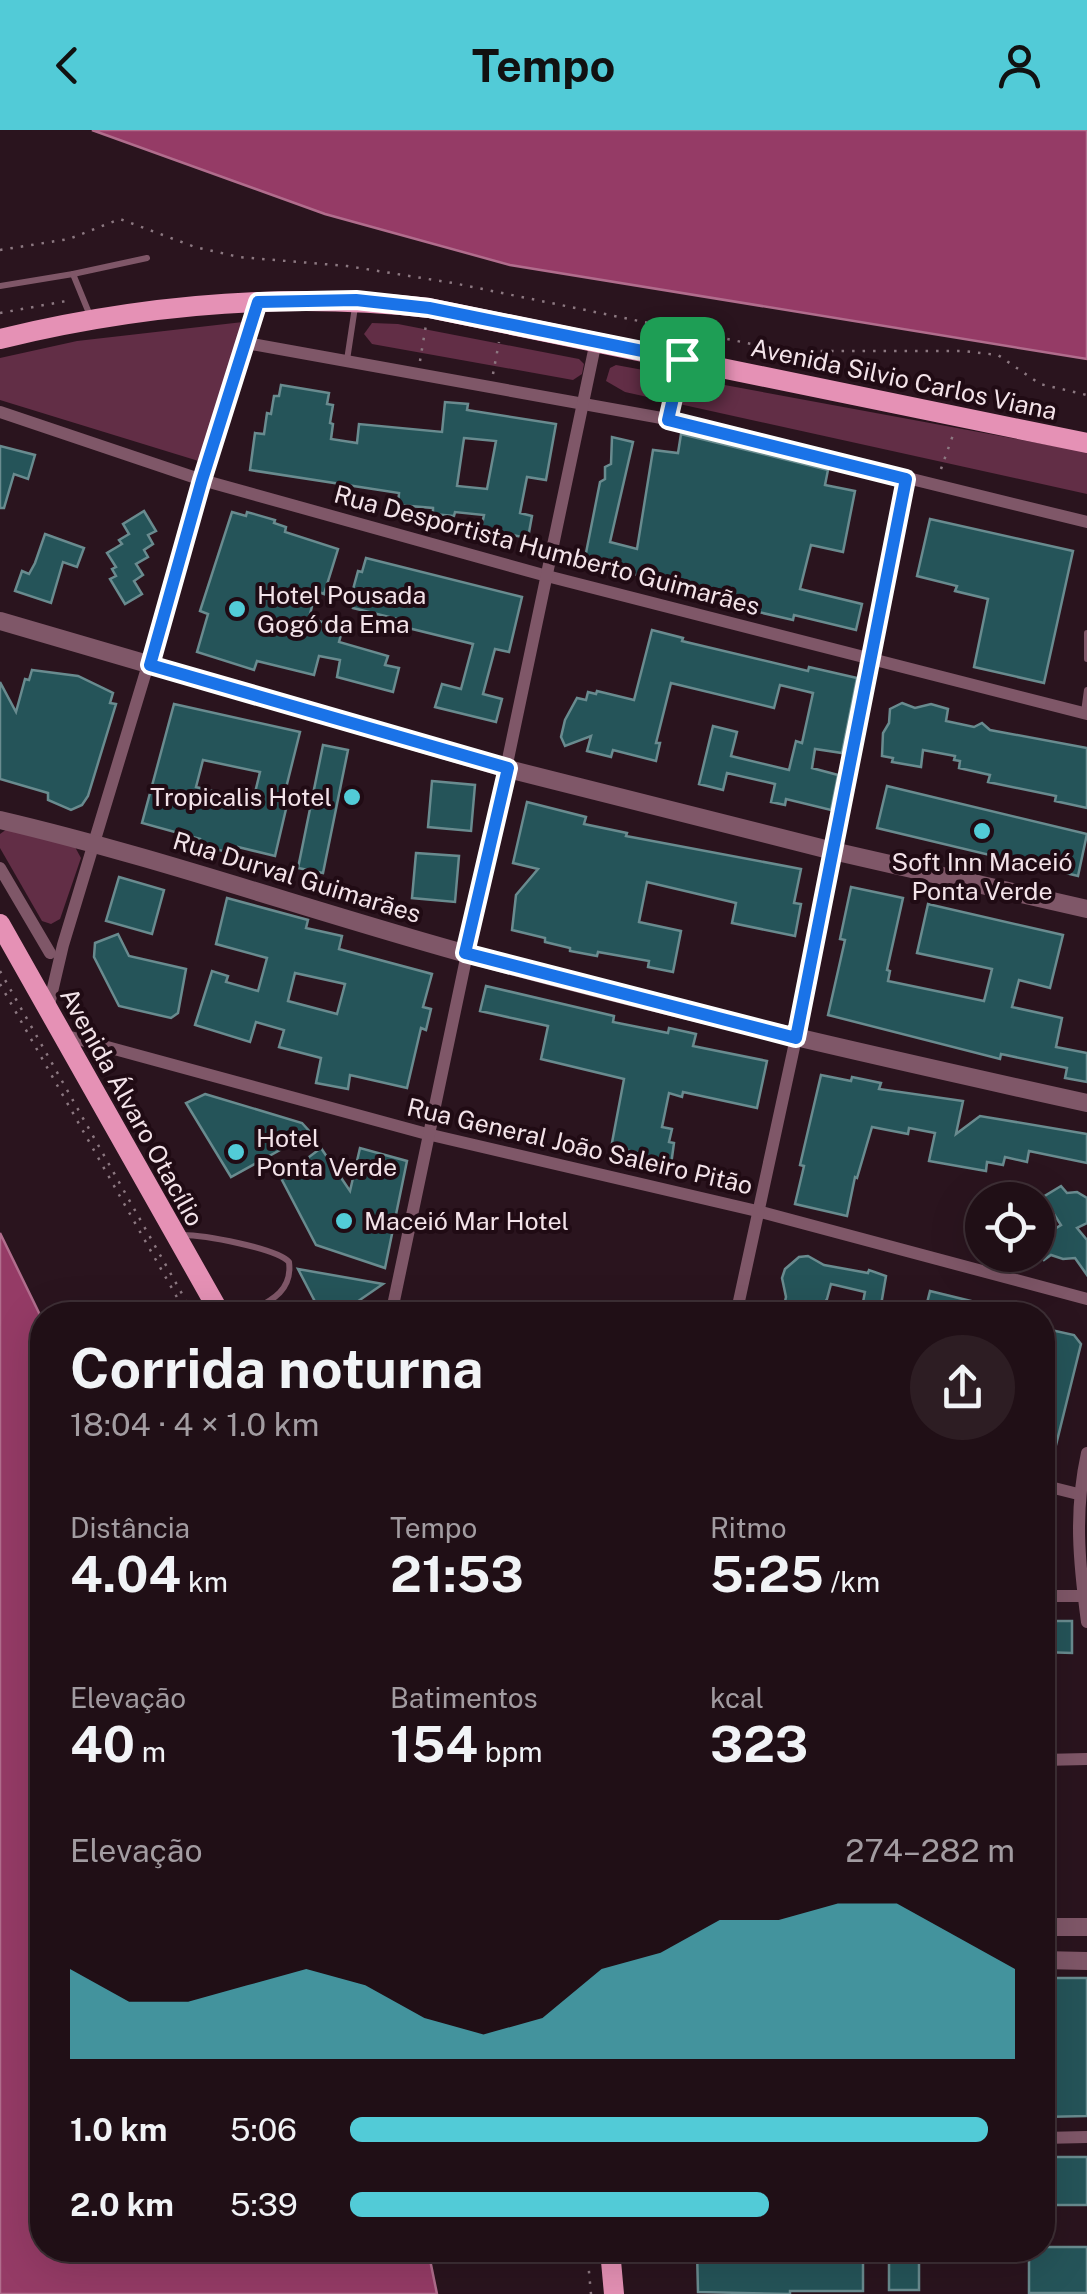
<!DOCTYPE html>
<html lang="pt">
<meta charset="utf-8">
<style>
body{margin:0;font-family:"Public Sans",sans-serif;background:#2d1d23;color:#f1f3f6;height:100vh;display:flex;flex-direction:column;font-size:38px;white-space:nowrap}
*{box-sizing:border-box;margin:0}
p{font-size:32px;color:#a29ca1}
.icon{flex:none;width:55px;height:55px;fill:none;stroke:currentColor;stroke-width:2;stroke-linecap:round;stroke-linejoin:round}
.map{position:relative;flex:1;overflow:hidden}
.sheet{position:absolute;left:30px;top:1172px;width:1025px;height:960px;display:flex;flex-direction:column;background:#200f16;border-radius:40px;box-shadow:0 10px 40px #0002,0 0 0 2px #3d2f35}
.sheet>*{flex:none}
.tools{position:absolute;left:965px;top:1052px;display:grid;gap:20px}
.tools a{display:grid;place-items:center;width:90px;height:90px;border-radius:50%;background:#200f16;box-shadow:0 10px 40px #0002,0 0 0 2px #3d2f35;font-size:50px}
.pin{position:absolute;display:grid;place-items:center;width:85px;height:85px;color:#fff;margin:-42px;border-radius:20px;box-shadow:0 5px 15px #0006}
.round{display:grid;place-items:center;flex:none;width:105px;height:105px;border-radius:52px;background:#2d1d23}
.overview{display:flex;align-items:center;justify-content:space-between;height:170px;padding:0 40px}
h1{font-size:55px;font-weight:700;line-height:75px}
.metrics{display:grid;grid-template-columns:repeat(3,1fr);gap:15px;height:170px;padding:10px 40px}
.metrics div{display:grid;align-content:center}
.metrics b{font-size:50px;font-weight:700}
.metrics small{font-size:28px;font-weight:400}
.metrics p{font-size:28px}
.chart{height:280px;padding:20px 40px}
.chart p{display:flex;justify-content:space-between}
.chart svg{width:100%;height:180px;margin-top:10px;fill:#52cbd7;opacity:.7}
ul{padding:0 40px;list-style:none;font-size:32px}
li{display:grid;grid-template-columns:160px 120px 1fr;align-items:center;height:75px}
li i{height:25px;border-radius:12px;background:#52cbd7}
header{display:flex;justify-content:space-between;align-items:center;height:130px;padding:0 40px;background:#52cbd7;color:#111;font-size:45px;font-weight:700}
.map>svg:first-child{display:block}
.green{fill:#622e46}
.water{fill:#953b66;stroke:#b16d8d;stroke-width:2.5}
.building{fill:#255459;stroke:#698b8f;stroke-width:2.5;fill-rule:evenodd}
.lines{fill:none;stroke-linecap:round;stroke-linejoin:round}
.path{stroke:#8c7881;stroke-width:2.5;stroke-dasharray:2.5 8;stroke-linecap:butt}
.service{stroke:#7f5768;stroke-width:6}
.minor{stroke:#7f5768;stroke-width:12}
.tertiary{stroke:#7f5768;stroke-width:18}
.primary{stroke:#e591b5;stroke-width:20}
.route-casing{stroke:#fff;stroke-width:20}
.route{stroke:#1a73e8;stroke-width:12}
.poi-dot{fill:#52cbd7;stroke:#200b14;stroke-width:4}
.labels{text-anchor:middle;stroke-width:8;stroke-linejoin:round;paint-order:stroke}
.street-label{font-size:25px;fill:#f3e3e9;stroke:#200b14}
.poi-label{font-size:25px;fill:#f3e3e9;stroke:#200b14;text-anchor:start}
</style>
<header><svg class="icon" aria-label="back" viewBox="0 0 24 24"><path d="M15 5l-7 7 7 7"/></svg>Tempo<svg class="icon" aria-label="person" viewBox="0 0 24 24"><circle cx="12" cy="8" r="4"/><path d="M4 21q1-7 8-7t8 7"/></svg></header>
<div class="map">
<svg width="1087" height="2164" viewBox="0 0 1087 2164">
<rect width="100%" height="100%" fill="#2a141e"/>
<g class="green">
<polygon points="243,192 246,203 205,333 0,270 0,228 77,211"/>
<polygon points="372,193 398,194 579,229 584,234 582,244 573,250 372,214 364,204"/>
<polygon points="616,235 1087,322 1087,364 625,262 606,251 610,238"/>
<polygon points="7,699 75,717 81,728 60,789 51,794 42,791 0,718 0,704"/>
</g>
<g class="water">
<polygon points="92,0 1087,0 1087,229 510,135 325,84"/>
<polygon points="0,1103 42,1189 42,2120 428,2120 437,2164 0,2164"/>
</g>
<g class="building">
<path d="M281,255L329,263L327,274L333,275L330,293L333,294L331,309L357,313L359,294L442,302L445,272L468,274L467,280L556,294L546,350L527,347L520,383L532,386L528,408L481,399L484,385L455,382L454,386L433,384V378L398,375L399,363L250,340L255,303L264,304L267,283L271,284L274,266H279ZM464,308L496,311L487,359L457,356Z"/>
<polygon points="681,304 828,340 825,355 855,361 843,422 811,415 800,459 862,474 856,500 794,485 793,490 654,458 655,449 584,433 600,352 605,349 605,337 611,334 612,307 633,312 610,412 637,419 653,320 678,323"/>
<polygon points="0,316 35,325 28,349 14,344 4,378 0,378"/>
<polygon points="144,381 156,401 148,405 153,414 144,420 148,427 136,434 143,445 134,451 142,464 125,474 110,449 116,446 112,439 116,437 107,423 122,414 119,410 129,404 123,394"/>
<polygon points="232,382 246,386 247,382 275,390 274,393 286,397 285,402 338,419 324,464 316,461 309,488 343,498 339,512 388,526 385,535 399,538 393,562 337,547 340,530 319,526 314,545 257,531 254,540 197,522 208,484 200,481"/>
<polygon points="930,389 1073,421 1044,553 974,537 988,469 955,461 957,456 917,446"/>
<polygon points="45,404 84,418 77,437 63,432 51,473 15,461 22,441 29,444 35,433"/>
<polygon points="366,428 522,467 509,522 495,519 483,564 502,569 496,592 435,577 442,554 461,559 473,514 404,497 405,491 353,478 356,465 352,463 358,441 362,442"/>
<polygon points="652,500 683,508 682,511 808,541 809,537 857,548 842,623 815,619 812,638 838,645 831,680 786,669 785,675 771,672 775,654 727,643 723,660 699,654 713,596 737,602 731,626 789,640 796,611 802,613 813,563 780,555 774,578 671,553 656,613 660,613 656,631 613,620 611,627 587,621 591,606 565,616 561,607 565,590 577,568 586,570 588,562 596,564 597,561 634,570"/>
<polygon points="32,540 78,546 113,563 110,573 116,574 88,666 82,675 71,680 48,670 48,663 0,649 0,552 16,582 25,549 29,550"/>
<polygon points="902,573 915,578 931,574 948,579 946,591 974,597 982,593 990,600 1087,618 1087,678 1055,671 1056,666 988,652 990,645 959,638 960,631 954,630 955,626 923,620 921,637 892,632 893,628 882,626 883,603 889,593 890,579"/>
<path d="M174,574L300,602L281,678L286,679L275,726L238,717L236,724L219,720L199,715L200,709L142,693ZM203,630L260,642L253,671L196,657Z"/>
<polygon points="323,615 348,620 323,743 298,738"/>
<polygon points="432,651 475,655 471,701 428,697"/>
<polygon points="887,656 1087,704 1078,746 877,698"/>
<polygon points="527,672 586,687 584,694 627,703 626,706 801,739 794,773 801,774 795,806 732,793 736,773 647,752 639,792 681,801 673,842 648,837 649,831 598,822 597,826 570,821 570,818 545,812 545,808 512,800 516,765 538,739 513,733"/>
<polygon points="416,723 459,726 455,772 412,768"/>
<polygon points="119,747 164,760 152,804 106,791"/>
<polygon points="851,757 903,768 887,840 890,841 888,851 984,871 992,839 917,823 928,774 1063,805 1050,858 1019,850 1012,877 1062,888 1056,917 1087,923 1087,952 1065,948 1067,938 1001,924 1000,929 828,885 845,810 840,809"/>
<path d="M227,768L308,790L306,798L342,806L339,819L432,844L423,877L431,879L426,900L421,898L407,958L350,945L348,959L316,953L321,928L279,917L284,900L256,892L250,912L195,895L212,841L228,846L226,852L258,861L267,828L216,814ZM295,843L345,854L337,884L288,871Z"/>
<polygon points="118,804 129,826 186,839 178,883 171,888 119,876 94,827 95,813"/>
<polygon points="486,856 614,886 613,892 668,903 669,898 696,904 693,916 767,931 757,978 683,962 682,967 669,963 662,997 672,999 669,1012 674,1013 671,1035 635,1028 636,1022 611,1018 624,949 541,929 548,896 480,881"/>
<polygon points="821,945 851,951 852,947 881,953 879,959 963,971 956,1004 980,986 1087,1004 1087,1033 1029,1021 1027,1032 1005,1027 1003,1035 987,1032 986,1041 929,1031 935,1003 909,998 908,1004 872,997 857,1048 855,1047 847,1086 795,1074 804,1036 800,1035"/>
<polygon points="205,964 302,993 311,1003 231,1047 186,973"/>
<polygon points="321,1018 350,1061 360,1018 407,1031 385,1138 316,1115 281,1048"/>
<polygon points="1061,1056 1067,1063 1077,1062 1087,1068 1087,1093 1077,1098 1087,1110 1087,1145 1075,1128 1063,1129 1051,1125 1044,1130 1038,1121 1038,1109 1061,1095 1043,1067"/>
<polygon points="808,1126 824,1135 868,1143 869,1140 886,1146 880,1181 862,1177 865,1162 831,1154 827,1169 823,1175 815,1173 812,1185 782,1185 786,1167 782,1148 785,1139 799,1127"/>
<polygon points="298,1139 383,1154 338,1185 322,1185"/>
<polygon points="930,1161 979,1173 976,1185 924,1185"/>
<polygon points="1042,1198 1074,1205 1081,1214 1054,1323 1042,1321"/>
<polygon points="1042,1491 1072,1491 1072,1523 1042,1522"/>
<polygon points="1042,1848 1087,1848 1087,1986 1042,1987"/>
<rect x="1042" y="2027" width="45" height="48"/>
<polygon points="1042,2117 1087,2117 1087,2163 1029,2163 1029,2120 1042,2120"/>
<polygon points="697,2120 863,2120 863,2161 790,2161 790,2164 698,2162"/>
<rect x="889" y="2120" width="30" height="40"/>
</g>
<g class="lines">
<g class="path">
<polyline points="0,120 69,109 120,89 195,117 239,127 347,136 453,153 786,221 964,221 998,225 1040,254 1087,265"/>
<polyline points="0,183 72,170"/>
<polyline points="420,231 426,195"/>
<polyline points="493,244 499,212"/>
<polyline points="671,273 678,247"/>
<polyline points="941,339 953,305"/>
<polyline points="0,841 194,1185"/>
<polyline points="0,854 187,1185"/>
<polyline points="587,2120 591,2164"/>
</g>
<g class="service">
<polyline points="0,156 73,144"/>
<polyline points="91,188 73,144 147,128"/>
<polyline points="347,230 355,177"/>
<polyline points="1087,503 1087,529"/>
<polyline points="1084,582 1087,560"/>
<path d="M182,1105C204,1105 276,1118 289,1132C293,1163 268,1172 244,1185"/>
</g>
<g class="minor">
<polyline points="246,213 667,289 1087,392"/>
<polyline points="0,282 202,350 547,446 1087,584"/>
<polyline points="0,738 50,823"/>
<polyline points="48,879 63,815 258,172"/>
<polyline points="63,905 427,1004 757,1081 1087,1169"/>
<polyline points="391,1185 596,211"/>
<polyline points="736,1185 796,908 907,349"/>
<path d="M1087,1323C1074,1382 1079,1432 1087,1492"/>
<polyline points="1042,1355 1078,1364"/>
<polyline points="1042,1466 1087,1466"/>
<polyline points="1042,1630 1087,1629"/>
<polyline points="1042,2008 1087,2007"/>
</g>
<g class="tertiary">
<polyline points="0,491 508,639 833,721 1087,779"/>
<path d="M0,690C158,727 311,781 467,824C672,880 879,927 1087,973"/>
<polyline points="1042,1797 1087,1797"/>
<polyline points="1042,1830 1087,1831"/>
</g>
<g class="primary">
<path d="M0,209C140,175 286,162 429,178L1087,313"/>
<polyline points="0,794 221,1185"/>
<polyline points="610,2120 614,2164"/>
</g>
</g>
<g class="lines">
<g class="route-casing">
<polygon id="route" points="356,170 429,178 682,229 668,290 906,349 796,908 465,823 508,638 150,535 202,350 258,172"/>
</g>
<use href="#route" class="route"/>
</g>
<g class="poi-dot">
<circle cx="237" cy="479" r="10"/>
<circle cx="352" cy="667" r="10"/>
<circle cx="982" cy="701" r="10"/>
<circle cx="236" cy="1022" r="10"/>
<circle cx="344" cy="1091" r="10"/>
</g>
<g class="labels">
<g class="street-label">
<text transform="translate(904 249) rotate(12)" y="9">Avenida Silvio Carlos Viana</text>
<text transform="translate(547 420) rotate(15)" y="9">Rua Desportista Humberto Guimarães</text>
<text transform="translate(297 747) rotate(17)" y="9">Rua Durval Guimarães</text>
<text transform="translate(132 977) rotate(61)" y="9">Avenida Álvaro Otacílio</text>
<text transform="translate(580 1016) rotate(13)" y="9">Rua General João Saleiro Pitão</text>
</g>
<g class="poi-label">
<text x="257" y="474">Hotel Pousada<tspan x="257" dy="29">Gogó da Ema</tspan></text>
<text x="332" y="676" text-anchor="end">Tropicalis Hotel</text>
<text x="982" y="741" text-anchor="middle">Soft Inn Maceió<tspan x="982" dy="29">Ponta Verde</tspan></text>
<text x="256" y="1017">Hotel<tspan x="256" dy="29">Ponta Verde</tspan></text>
<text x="364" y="1100">Maceió Mar Hotel</text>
</g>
</g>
</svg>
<div class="tools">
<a><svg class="icon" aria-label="locate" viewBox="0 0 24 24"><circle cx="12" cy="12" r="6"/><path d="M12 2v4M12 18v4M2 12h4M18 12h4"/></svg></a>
</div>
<div class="pin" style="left:682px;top:229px;background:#1e9e55"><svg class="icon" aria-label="arrive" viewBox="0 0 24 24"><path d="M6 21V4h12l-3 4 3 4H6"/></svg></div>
<section class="sheet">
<div class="overview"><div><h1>Corrida noturna</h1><p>18:04 · 4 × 1.0 km</p></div><a class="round"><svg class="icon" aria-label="share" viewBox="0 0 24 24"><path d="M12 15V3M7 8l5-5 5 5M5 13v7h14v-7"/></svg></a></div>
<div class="metrics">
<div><p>Distância</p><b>4.04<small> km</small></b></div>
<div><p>Tempo</p><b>21:53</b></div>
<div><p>Ritmo</p><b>5:25<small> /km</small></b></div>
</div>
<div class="metrics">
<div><p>Elevação</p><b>40<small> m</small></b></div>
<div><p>Batimentos</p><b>154<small> bpm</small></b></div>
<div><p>kcal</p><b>323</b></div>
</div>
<div class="chart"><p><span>Elevação</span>274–282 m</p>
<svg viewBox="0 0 160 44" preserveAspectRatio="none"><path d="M0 44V22L10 30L20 30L30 26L40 22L50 26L60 34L70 38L80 34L90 22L100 18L110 10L120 10L130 6L140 6L150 14L160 22V44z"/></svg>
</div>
<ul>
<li><b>1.0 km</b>5:06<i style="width:96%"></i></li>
<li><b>2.0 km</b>5:39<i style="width:63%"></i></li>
</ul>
</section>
</div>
